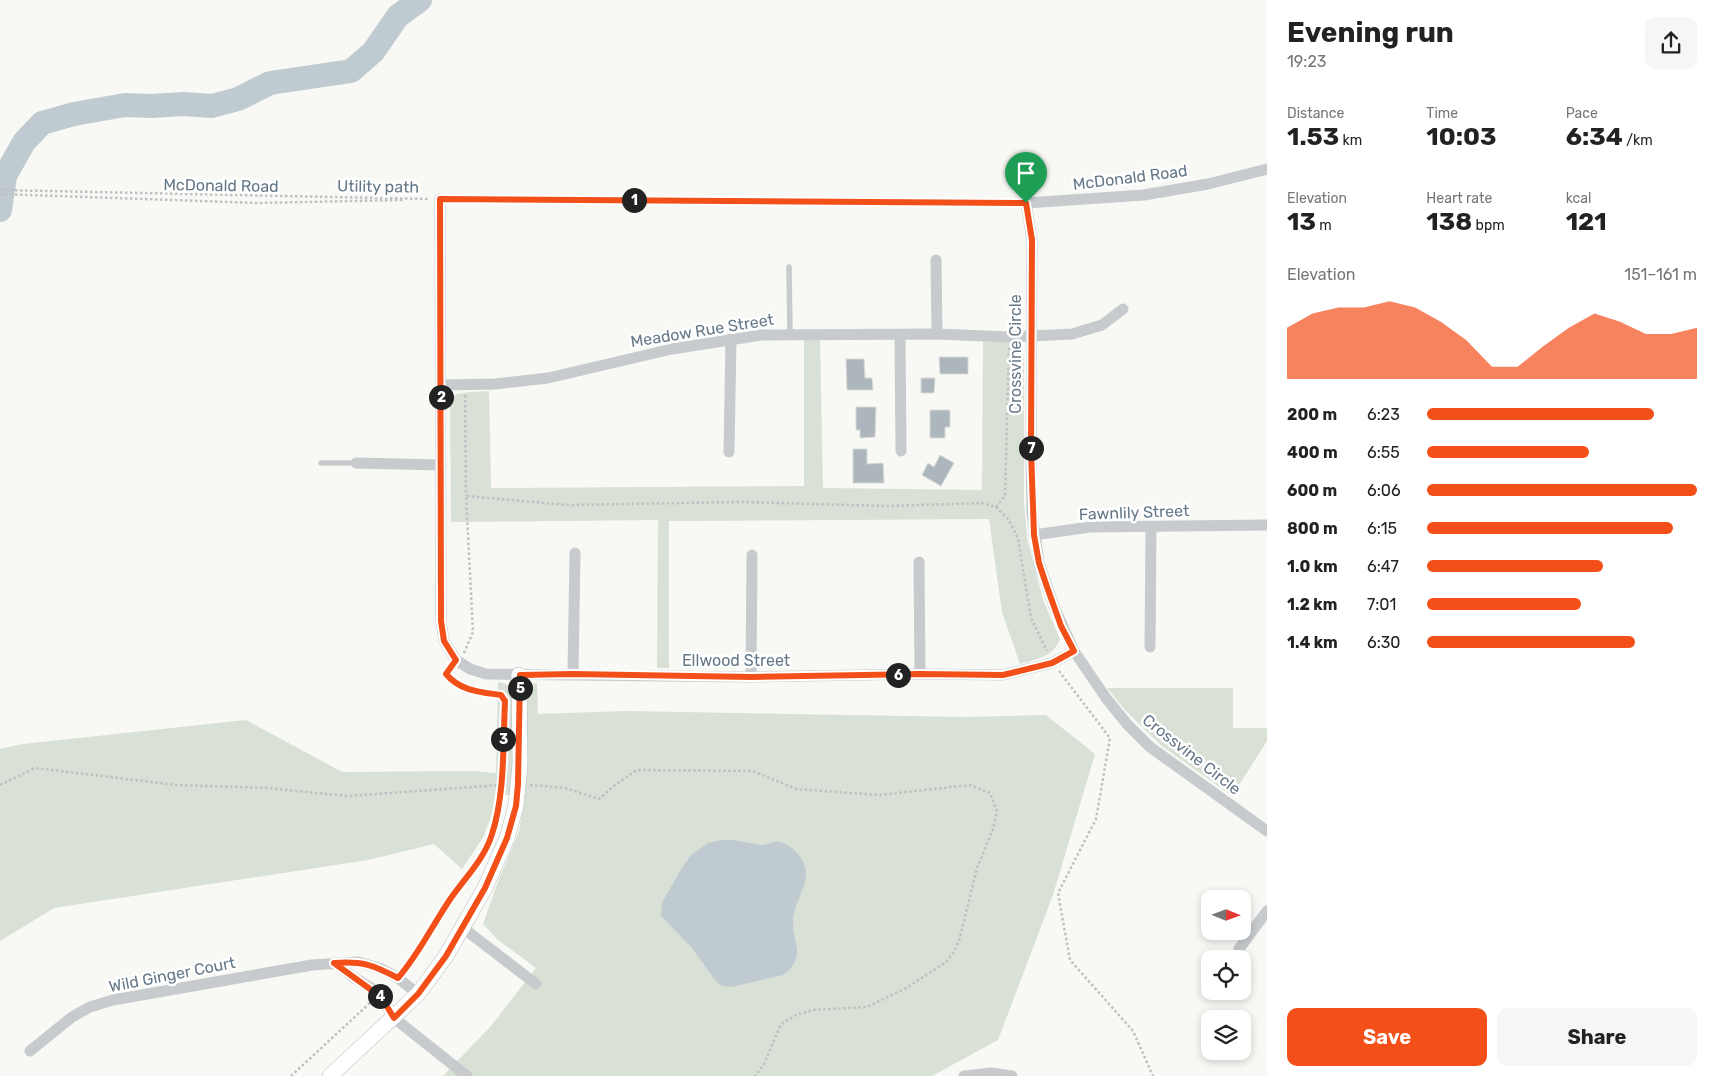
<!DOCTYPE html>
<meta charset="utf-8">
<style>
body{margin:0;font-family:Rubik,sans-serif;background:#f6f6f6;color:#222;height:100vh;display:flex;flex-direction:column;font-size:19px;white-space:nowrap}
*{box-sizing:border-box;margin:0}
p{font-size:16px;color:#767676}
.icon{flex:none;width:28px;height:28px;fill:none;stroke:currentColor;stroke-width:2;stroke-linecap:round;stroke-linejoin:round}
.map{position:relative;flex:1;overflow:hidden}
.details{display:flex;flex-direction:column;background:#fff;width:450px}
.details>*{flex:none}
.needle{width:32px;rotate:91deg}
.buttons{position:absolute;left:1201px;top:890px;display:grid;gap:10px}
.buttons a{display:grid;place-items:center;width:50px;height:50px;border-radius:10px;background:#fff;box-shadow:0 2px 8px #0003;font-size:25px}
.pin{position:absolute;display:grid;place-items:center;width:42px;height:42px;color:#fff;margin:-51px -21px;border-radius:50% 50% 50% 0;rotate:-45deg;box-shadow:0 0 5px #0007}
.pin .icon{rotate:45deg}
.km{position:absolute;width:25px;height:25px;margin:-12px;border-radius:50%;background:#222;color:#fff;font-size:14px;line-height:25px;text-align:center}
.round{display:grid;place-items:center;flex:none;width:52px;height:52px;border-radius:10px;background:#f6f6f6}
.overview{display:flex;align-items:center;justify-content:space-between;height:85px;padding:0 20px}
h1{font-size:28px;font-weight:700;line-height:38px}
.metrics{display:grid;grid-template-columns:repeat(3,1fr);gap:8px;height:85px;padding:5px 20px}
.metrics div{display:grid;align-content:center}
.metrics b{font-size:25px;font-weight:700}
.metrics small{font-size:14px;font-weight:400}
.metrics p{font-size:14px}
.chart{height:140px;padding:10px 20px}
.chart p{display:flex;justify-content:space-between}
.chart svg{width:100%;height:90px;margin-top:5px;fill:#f34f19;opacity:.7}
.action{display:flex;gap:10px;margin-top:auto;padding:10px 20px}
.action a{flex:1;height:58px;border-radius:10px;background:#f34f19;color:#fff;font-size:20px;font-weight:700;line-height:58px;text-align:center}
.action a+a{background:#f6f6f6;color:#222}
ul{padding:0 20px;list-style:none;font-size:16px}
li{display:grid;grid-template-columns:80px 60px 1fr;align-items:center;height:38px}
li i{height:12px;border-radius:6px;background:#f34f19}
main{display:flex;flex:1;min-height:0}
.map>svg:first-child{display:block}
.green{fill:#d9e0d5}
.water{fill:#c0cbd1}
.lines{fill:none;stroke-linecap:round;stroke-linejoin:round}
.river{stroke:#c0cbd1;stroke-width:24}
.building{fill:#adb6bc;stroke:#d9d9d7}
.secondary-casing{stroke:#b7bdc1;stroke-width:16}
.path{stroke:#bec1c3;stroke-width:2.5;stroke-dasharray:2.5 2.5;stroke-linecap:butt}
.lane{stroke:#c7cbce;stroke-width:5.5}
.street{stroke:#c7cbce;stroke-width:11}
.secondary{stroke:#fff;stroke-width:15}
.route-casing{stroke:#fff;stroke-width:10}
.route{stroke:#f34f19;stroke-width:6}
.labels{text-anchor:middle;stroke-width:5;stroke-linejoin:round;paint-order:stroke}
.street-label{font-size:16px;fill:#647888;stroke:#fff}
</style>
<main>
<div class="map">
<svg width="1267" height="1076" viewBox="0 0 1267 1076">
<rect width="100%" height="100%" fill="#f8f8f4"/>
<g class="green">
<path d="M804,340H820L823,488L982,490L983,342H1013L1020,346L1024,357V502L1027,537L1043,600L1060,639C1054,657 1036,659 1020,664L1002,612L989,519L669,521V668H657L658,520L451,522L450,405C451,404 452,398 453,397C458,391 481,392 489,391L491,488L804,486Z"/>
<polygon points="498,682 506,684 512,690 512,774 528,690 531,685 537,683 538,714 625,711 964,717 1046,715 1095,754 1053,895 998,1040 932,1076 443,1076 491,1026 536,968 498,940 483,924 499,879 519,832 525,797 495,794 492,813 484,836 462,869 434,844 368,860 54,908 0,941 0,749 23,744 246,720 342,772 472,771 496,773"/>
<polygon points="1107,688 1233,688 1233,728 1267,728 1267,741 1232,796 1162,746 1126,711"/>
</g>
<path class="water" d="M722,840C735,839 747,843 760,845C767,846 772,841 779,842C793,844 807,861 806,875C805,892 792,906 793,923C793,945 807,957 783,975L731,987L722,986L715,980L692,948L661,916L662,903L680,871L691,855L708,843Z"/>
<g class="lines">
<polyline class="river" points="0,210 5,176 24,142 42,123 74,114 125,105 152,106 183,104 212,106 238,99 270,83 351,71 373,52 398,16 420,0"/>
</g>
<g class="building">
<polygon points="939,357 968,357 968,374 940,374"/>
<polygon points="846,359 864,359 865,378 872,378 873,390 847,390"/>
<polygon points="921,378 935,378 934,393 921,393"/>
<polygon points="856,407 876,407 875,437 860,438 860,430 856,430"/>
<polygon points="930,410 950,410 950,427 945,427 945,438 930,438"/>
<polygon points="853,449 867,449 867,464 883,463 884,483 853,483"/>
<polygon points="940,455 954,463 941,486 922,475 928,463 934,467"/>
</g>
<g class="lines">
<g class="secondary-casing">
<polyline id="secondary" points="330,1076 418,994 446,956 485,888 507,838 516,806 520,764 519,675"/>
</g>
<g class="path">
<polyline points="0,190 428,199"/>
<polyline points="0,194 258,203 403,200"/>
<polyline points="451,199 1016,203"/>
<polyline points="465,395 466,496"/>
<polyline points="996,507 1005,496 1009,347"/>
<polyline points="464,653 473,632 466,496 567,505 740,502 888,506 982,503 996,507 1009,520 1018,539 1031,618 1047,651"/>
<path d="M450,668L446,674C460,691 480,692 501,695L505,702"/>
<polyline points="1059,671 1110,738 1096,819 1058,893 1070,960 1133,1031 1153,1076"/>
<polyline points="0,785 35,768 176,785 268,788 348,796 500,785"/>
<polyline points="530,785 565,788 599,799 615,785 637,770 753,771 796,789 880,795 970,785 990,793 997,811 993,829 977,868 959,941 953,953 946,962 908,987 867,1007 813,1010 796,1015 781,1024 764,1064 755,1076"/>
<polyline points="494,829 500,806 504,720"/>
<polyline points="405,970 450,899 479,859 489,841"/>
<polyline points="291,1076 371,1002"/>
</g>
<g class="lane">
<polyline points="789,267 790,334"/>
<polyline points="321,463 356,463"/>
</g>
<g class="street">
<polyline points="1267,169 1208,184 1144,195 1026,203 1032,240 1031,450 1032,513 1039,563 1055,609 1074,651 1106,698 1127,724 1150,747 1267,831"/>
<polyline points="440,199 441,621 444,641 456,660 470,669 486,674 751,677 920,674 1003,675 1052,663 1074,651"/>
<polyline points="936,260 937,334"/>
<polyline points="900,335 901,451"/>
<polyline points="441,385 495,384 548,378 672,349 761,335 937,334 1009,337 1072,334 1102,325 1123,309"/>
<polyline points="729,452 731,339"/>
<polyline points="356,463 441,465"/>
<polyline points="1034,535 1090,527 1267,525"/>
<polyline points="919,562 920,674"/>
<polyline points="1150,647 1151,527"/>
<polyline points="573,674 575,553"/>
<polyline points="751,677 752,555"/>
<polyline points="463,928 536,984"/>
<polyline points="1239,949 1267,911"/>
<polyline points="335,963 353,977 371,988 381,997 394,1018 467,1076"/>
<polyline points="30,1051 72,1017 90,1007 113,1000 312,965 358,962 382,969 398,978 418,994"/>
<polyline points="964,1076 991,1073 1012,1076"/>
</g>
<use href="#secondary" class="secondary"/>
</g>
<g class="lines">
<g class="route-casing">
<path id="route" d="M440,199L1026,203L1032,240L1031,450L1034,535L1039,563L1046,584L1061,626L1074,651L1052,663L1003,675L920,674L751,677L573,674L520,675L518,784L516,806L507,838L485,888L446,956L418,994L394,1018L381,997L334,963C363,961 373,965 398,978C419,954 433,924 451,898C465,878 485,858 492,834C505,795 503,743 505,701L501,695C480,692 460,691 446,674L456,660L444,641L441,621Z"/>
</g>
<use href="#route" class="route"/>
</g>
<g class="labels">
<g class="street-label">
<text transform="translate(1130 177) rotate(-7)" y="6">McDonald Road</text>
<text transform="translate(221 185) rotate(1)" y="6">McDonald Road</text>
<text transform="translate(378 186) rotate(1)" y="6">Utility path</text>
<text transform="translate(702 330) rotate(-9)" y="6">Meadow Rue Street</text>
<text transform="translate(1015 354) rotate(-90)" y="6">Crossvine Circle</text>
<text transform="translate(1134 512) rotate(-2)" y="6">Fawnlily Street</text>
<text x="736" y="666">Ellwood Street</text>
<text transform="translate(1192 754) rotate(38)" y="6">Crossvine Circle</text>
<text transform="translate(172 974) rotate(-11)" y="6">Wild Ginger Court</text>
</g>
</g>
</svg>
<div class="buttons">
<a><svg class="needle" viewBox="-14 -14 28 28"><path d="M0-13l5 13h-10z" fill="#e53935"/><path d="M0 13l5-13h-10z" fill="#767676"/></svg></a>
<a><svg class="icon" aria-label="locate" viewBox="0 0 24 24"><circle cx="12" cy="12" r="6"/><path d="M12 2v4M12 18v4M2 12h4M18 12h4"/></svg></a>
<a><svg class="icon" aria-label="layers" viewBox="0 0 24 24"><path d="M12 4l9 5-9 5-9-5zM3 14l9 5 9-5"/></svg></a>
</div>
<div class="pin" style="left:1026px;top:203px;background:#1e9e55"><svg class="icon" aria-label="arrive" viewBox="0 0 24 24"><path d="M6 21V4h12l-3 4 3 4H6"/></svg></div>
<b class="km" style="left:634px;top:200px">1</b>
<b class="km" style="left:441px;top:397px">2</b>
<b class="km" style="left:503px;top:739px">3</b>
<b class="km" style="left:380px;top:996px">4</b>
<b class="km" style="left:520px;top:688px">5</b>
<b class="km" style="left:898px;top:675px">6</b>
<b class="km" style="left:1031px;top:448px">7</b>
</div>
<section class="details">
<div class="overview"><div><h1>Evening run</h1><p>19:23</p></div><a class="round"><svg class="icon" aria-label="share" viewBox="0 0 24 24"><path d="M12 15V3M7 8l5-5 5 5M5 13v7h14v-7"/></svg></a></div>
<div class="metrics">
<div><p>Distance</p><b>1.53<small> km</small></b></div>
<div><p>Time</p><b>10:03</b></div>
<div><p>Pace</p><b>6:34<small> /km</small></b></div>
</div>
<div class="metrics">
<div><p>Elevation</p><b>13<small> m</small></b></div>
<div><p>Heart rate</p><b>138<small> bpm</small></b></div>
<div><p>kcal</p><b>121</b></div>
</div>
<div class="chart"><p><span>Elevation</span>151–161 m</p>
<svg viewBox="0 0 160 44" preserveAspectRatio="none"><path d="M0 44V19L10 12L20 9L30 9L40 6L50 9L60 16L70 25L80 38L90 38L100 28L110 19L120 12L130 16L140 22L150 22L160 19V44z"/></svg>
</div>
<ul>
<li><b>200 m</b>6:23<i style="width:84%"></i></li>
<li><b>400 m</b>6:55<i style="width:60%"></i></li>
<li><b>600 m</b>6:06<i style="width:100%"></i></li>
<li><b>800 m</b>6:15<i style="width:91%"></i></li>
<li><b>1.0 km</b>6:47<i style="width:65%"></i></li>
<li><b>1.2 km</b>7:01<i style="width:57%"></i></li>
<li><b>1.4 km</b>6:30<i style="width:77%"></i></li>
</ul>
<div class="action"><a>Save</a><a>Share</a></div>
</section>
</main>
